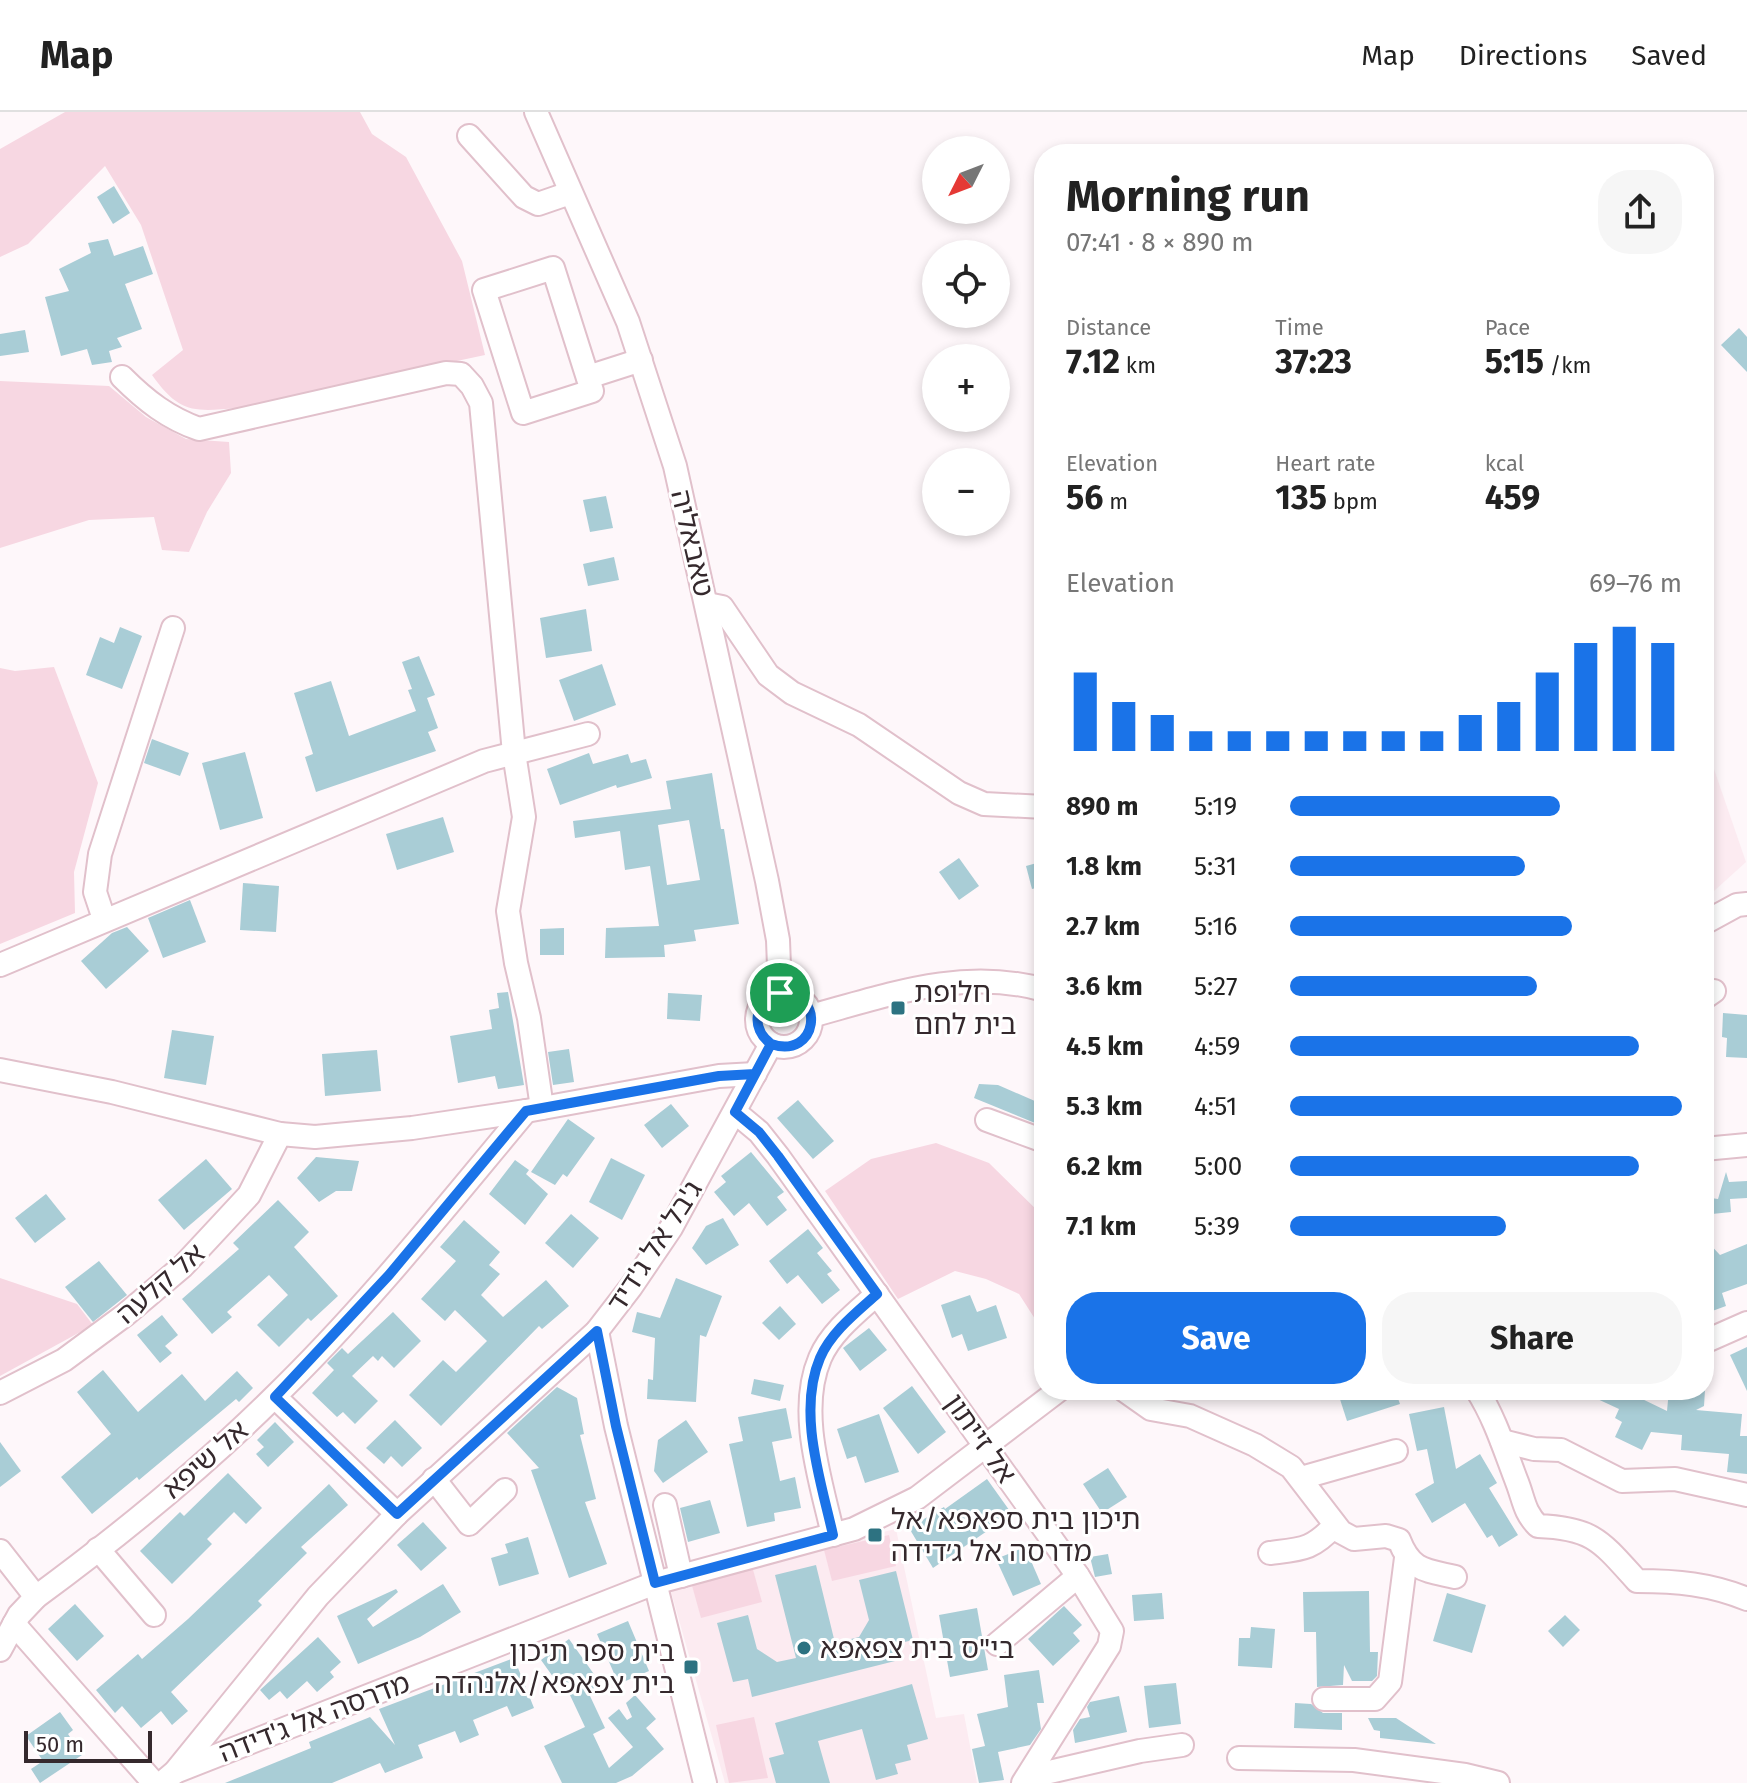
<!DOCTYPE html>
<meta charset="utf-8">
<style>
body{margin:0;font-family:"Fira Sans","Noto Sans Hebrew",sans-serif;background:#f6f6f6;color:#222;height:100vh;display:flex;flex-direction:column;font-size:30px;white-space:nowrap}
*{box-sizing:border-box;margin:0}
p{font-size:26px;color:#767676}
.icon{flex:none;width:44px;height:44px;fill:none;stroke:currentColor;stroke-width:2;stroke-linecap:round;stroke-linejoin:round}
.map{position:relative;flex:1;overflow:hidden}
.drawer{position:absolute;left:1034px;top:32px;width:680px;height:1256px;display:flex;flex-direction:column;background:#fff;border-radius:32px;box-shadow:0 4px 12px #0003}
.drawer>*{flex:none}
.needle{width:52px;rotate:228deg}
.fabs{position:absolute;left:922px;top:24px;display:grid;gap:16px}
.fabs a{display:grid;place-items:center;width:88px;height:88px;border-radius:50%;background:#fff;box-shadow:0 4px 12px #0003;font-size:40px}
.scale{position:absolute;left:24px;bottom:20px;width:128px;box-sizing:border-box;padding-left:8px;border:4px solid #35292d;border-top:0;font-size:22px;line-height:28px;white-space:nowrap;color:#35292d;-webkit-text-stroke:6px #fff;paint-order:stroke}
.pin{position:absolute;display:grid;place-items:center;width:68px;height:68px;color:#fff;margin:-34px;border:4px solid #fff;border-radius:50%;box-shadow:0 2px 8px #0007}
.round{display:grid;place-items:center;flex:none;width:84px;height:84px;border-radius:32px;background:#f6f6f6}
.summary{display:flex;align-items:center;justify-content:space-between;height:136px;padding:0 32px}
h1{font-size:44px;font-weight:700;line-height:60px}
.figures{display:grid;grid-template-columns:repeat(3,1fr);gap:12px;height:136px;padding:8px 32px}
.figures div{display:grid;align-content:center}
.figures b{font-size:34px;font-weight:700}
.figures small{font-size:22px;font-weight:400}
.figures p{font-size:22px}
.chart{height:224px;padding:16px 32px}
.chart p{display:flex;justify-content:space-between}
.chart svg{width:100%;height:144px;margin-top:8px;stroke:#1a73e8;stroke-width:6}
.button{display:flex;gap:16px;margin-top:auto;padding:16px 32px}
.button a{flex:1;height:92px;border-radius:32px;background:#1a73e8;color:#fff;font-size:32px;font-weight:700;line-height:92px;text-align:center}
.button a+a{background:#f6f6f6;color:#222}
ul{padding:0 32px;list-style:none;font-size:26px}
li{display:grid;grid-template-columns:128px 96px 1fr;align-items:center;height:60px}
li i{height:20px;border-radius:10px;background:#1a73e8}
header{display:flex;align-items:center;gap:48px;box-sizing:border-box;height:112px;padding:0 40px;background:#fff;border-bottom:2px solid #e0e0e0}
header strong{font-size:38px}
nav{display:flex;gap:44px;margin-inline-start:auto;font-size:28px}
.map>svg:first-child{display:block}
.built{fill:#fcebf1}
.green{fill:#f7d7e2}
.building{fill:#a9cdd6;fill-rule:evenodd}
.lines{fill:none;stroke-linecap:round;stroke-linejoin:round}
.minor-casing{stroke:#e1c0cb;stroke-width:26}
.minor{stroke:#fff;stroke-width:22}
.route-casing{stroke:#fff;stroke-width:16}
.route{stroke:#1a73e8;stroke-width:10}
.poi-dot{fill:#2d7281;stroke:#fff;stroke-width:3}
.labels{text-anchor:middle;stroke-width:6;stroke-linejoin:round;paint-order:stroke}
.street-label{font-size:28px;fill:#35292d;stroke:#fff}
.poi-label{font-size:28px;fill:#35292d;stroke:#fff;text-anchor:start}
</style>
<header>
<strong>Map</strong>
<nav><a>Map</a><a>Directions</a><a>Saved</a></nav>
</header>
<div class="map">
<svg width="1747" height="1671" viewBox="0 0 1747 1671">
<rect width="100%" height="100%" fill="#fef7fa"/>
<g class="built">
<polygon points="1704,628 1746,750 1704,788"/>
<polygon points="896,1417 936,1606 964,1602 977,1671 725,1671 668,1469"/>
</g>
<g class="green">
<path d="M65,0H360L372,22L406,45L462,149L485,243L237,296C193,300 179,301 152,263L183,238L141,113L105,54L28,132L0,145V37Z"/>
<polygon points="0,269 109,274 146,305 186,327 229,330 231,361 207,400 189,440 162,438 154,405 89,408 0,436"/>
<polygon points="54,555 98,671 74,760 75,801 0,832 0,556 15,559"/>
<polygon points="936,1031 989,1051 1044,1105 1044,1221 1019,1182 986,1167 955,1159 898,1187 825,1079 871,1047"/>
<polygon points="0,1166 77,1192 93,1213 0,1264"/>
<polygon points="889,1423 896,1454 832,1469 824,1438"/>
<polygon points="752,1454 762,1490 701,1506 691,1470"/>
<polygon points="754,1605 768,1666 729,1671 716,1613"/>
</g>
<g class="building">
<polygon points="114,74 130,101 113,112 97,85"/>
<polygon points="108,127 114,144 143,134 153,162 125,172 142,217 117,226 122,235 109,239 112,250 92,253 87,237 61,244 45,185 69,179 59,157 91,141 88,131"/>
<polygon points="1739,216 1747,225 1747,260 1721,233"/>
<polygon points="25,218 29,240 0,244 0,222"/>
<polygon points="606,384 613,416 590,420 583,388"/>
<polygon points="614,445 619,468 588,474 583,452"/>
<polygon points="586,497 592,539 546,546 540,506"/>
<polygon points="120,515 142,524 122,577 86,563 100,525 114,531"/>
<polygon points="419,544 435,583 427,586 438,616 428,620 436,639 316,680 305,645 313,642 294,581 331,569 349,624 416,599 408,578 412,577 402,550"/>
<polygon points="602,552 616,593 574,609 559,568"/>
<polygon points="152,627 189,641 180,664 144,651"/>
<polygon points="245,640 263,706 220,718 202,651"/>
<polygon points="589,641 593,652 628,642 631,651 646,647 652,666 617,676 616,673 560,693 547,657"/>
<path d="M712,661L721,717H724L739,812L694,818L696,829L664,833L665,845L605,846L606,816L659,814L650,754L625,758L620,719L575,726L573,709L671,697L666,669ZM689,708L700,768L667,773L658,713Z"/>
<polygon points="443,705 454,740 397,758 386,722"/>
<polygon points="959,746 979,774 959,788 939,760"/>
<polygon points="1044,749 1044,774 1032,777 1026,754"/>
<polygon points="243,771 279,774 276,820 240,818"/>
<polygon points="190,788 206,830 163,846 148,806"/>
<polygon points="127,815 149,839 106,877 81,849 112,821"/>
<polygon points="564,816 564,843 540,843 540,817"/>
<polygon points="508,880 524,973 498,977 495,964 458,971 450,924 492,917 489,898 499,896 497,881"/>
<polygon points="668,881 702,883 700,909 667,907"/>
<polygon points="1723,901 1747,903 1747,946 1726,945 1727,926 1722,925"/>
<polygon points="172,918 214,924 206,973 164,966"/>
<polygon points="569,937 574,970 553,973 548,940"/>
<polygon points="377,938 381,979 325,984 322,942"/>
<polygon points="979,972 998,973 1044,993 1040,1013 974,986"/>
<polygon points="798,988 834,1029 813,1047 777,1006"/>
<polygon points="671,992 689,1014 662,1036 644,1013"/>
<polygon points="568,1007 595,1026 567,1065 563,1062 555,1073 531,1060"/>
<polygon points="751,1040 784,1080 777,1085 787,1098 767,1114 749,1091 734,1104 714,1080 726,1070 721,1064"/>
<polygon points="316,1045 359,1049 352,1079 336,1079 319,1090 297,1066"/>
<polygon points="611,1046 645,1063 622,1108 589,1090"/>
<polygon points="206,1047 232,1077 184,1118 158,1088"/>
<polygon points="515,1048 529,1058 526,1062 548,1082 525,1113 489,1082"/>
<polygon points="1726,1060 1729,1070 1747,1069 1747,1086 1730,1087 1731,1100 1712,1102 1711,1086 1718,1087"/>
<polygon points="46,1082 66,1107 35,1131 15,1106"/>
<polygon points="278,1088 309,1120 294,1135 338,1184 311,1209 308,1206 279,1235 257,1213 288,1183 269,1163 227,1200 232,1205 212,1222 182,1187 239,1137 233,1131"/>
<polygon points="571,1102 599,1126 573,1156 545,1131"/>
<polygon points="723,1106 739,1133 706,1153 692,1136 706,1114"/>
<polygon points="464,1108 500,1140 489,1153 500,1162 481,1183 503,1205 546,1168 569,1194 542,1217 539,1214 441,1314 409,1283 443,1248 456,1260 487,1229 455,1198 445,1209 421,1187 456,1149 440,1135"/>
<polygon points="808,1117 823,1136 817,1141 832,1159 827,1162 840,1178 822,1192 798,1163 787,1172 769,1149"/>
<polygon points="1704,1126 1720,1143 1747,1132 1747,1172 1722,1181 1726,1194 1704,1202"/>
<polygon points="99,1149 127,1183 93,1210 65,1175"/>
<polygon points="676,1166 722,1184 706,1225 700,1223 696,1290 647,1287 648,1267 653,1268 655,1226 632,1220 637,1200 660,1206"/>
<polygon points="970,1183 977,1200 996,1193 1007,1226 968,1239 962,1222 952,1226 941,1193"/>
<polygon points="780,1194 796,1212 779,1228 762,1211"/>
<polygon points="393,1200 421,1229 394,1256 382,1244 378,1249 373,1244 352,1264 378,1289 355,1312 343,1300 337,1305 312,1281 334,1258 327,1251 342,1236 348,1242"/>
<polygon points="162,1203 178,1223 165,1234 172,1241 160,1251 137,1223"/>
<polygon points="869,1216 887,1238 860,1259 843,1236"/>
<polygon points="1747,1235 1747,1279 1730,1243"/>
<polygon points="103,1258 138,1300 182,1262 205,1289 237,1259 253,1276 239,1290 236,1287 139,1368 137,1365 92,1402 61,1365 111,1322 77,1280"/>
<polygon points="754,1267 784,1273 780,1289 751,1282"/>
<polygon points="912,1274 946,1320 918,1342 883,1296"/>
<polygon points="557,1275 577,1286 584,1322 580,1323 596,1387 585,1390 607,1452 569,1466 531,1358 539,1356 507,1321"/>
<polygon points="1337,1278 1395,1278 1400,1292 1347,1309"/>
<polygon points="1578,1278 1642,1278 1638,1285 1667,1299 1669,1278 1705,1278 1704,1294 1696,1298 1742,1302 1740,1324 1747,1324 1747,1362 1727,1360 1729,1342 1681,1338 1682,1323 1651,1320 1642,1338 1615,1325 1622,1310 1615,1306 1619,1297"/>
<polygon points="1444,1295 1456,1357 1480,1342 1497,1371 1489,1376 1518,1423 1499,1435 1492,1423 1487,1426 1465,1391 1432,1411 1415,1382 1434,1371 1427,1337 1417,1339 1409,1302"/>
<polygon points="786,1296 792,1326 772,1330 780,1369 795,1365 801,1396 774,1401 775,1409 747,1415 729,1332 743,1329 738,1305"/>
<polygon points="879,1302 899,1360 865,1371 856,1344 847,1347 837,1317"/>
<polygon points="395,1308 422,1336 402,1355 391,1344 384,1352 366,1336"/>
<polygon points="686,1308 708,1340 663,1371 654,1359 658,1328"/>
<polygon points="275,1310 294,1330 268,1355 256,1342 264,1335 257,1328"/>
<polygon points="0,1330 21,1359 0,1375"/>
<polygon points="1108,1356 1127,1385 1102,1401 1083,1372"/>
<polygon points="228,1361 262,1396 246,1412 234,1400 207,1427 212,1432 172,1472 140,1439 180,1400 184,1404"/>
<polygon points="987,1367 1012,1402 933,1456 909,1416 944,1395 945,1397"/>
<polygon points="329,1372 348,1393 301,1435 307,1441 258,1489 262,1493 171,1580 188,1599 172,1613 161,1599 141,1616 122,1594 115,1601 96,1578 138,1542 142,1547 188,1507"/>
<polygon points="710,1388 720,1421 688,1430 680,1396"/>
<polygon points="423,1410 447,1436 421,1459 397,1433"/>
<polygon points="528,1425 539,1462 499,1474 491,1446 508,1441 505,1432"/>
<polygon points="1025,1435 1041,1472 1013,1484 996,1447"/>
<polygon points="1108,1442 1112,1462 1095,1465 1090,1445"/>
<polygon points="816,1453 835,1531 859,1525 869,1508 859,1468 896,1459 913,1528 896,1532 899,1548 752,1585 748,1567 733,1570 717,1511 748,1503 757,1537 777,1550 796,1546 775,1463"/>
<polygon points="443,1472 461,1500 420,1525 358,1552 337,1504 396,1477 398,1480 367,1507 373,1515"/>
<polygon points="1369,1479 1370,1540 1378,1540 1377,1564 1372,1569 1352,1569 1344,1553 1343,1573 1317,1575 1316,1520 1304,1520 1303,1480"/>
<polygon points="1162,1481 1164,1507 1134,1509 1132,1483"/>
<polygon points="1447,1481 1486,1493 1472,1541 1433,1529"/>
<polygon points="75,1492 104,1524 77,1549 48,1517"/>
<polygon points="1064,1494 1082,1513 1073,1521 1080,1529 1053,1554 1028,1527"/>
<polygon points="977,1496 988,1558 950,1565 939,1503"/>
<polygon points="1565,1503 1580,1518 1563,1535 1548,1519"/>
<polygon points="628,1509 649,1559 621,1571 618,1564 616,1566 597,1522"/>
<polygon points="1251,1515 1275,1517 1272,1556 1238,1554 1239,1526 1250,1526"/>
<polygon points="318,1525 341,1550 330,1560 334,1565 317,1580 307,1569 287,1587 280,1579 269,1588 260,1578"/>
<polygon points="569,1527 603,1575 590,1584 605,1616 593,1622 609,1656 633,1635 608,1606 619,1597 627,1608 632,1605 626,1591 635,1583 656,1607 646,1616 664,1637 632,1664 616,1671 562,1671 544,1634 585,1615 569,1581 566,1583 541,1548"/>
<polygon points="514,1546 534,1596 512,1605 507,1594 473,1608 479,1623 460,1631 455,1619 418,1633 423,1646 385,1661 380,1651 332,1671 225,1671 311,1636 309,1630 370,1605 395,1633 379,1597"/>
<polygon points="1039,1558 1044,1591 1037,1591 1041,1617 1030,1633 998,1640 1004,1668 979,1671 972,1637 985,1634 977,1602 1008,1595 1004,1563"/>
<polygon points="1176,1571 1181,1612 1149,1616 1144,1574"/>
<polygon points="912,1572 928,1627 907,1633 911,1648 895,1652 898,1662 876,1668 862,1617 818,1629 830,1671 776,1671 769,1646 784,1642 775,1611"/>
<polygon points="1119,1584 1127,1620 1075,1631 1073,1618 1080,1607 1090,1605 1087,1595 1090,1590"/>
<polygon points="1295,1591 1311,1592 1323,1601 1342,1601 1342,1618 1294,1616"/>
<polygon points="60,1600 73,1618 68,1622 82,1643 40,1671 31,1657 43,1649 26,1624"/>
<polygon points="1368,1606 1396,1606 1436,1632 1380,1626 1380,1619 1374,1618"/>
</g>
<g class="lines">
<g class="minor-casing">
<g id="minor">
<polyline points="536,0 628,210 675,354 767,769 778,828 780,881"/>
<polyline points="469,24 524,85 538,92 570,81"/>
<polygon points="553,156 592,279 523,301 484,178"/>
<path d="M122,265C146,289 168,306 199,317L446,261L461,262L472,274L481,291L514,641L524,705L508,799L516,851L529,906L542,996"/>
<polyline points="588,265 641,248"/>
<polyline points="707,492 722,495 768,563 792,581 859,613 959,681 984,692 1044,695"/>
<polyline points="104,807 95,780 100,742 173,516"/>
<polyline points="1704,811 1737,793 1747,792"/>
<polyline points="0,853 484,649 588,622"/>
<circle cx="784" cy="908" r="27"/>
<polyline points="1704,886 1714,879"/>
<path d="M811,904C888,883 964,855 1044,878"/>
<polyline points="0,958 112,980 280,1022 315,1025 412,1016 526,999 719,964 755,962"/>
<polyline points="735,1000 759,1020 778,1044 1078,1464 1112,1519 1109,1534 1023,1671"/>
<polyline points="987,1008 1044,1029"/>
<polyline points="1704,1037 1747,1033"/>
<polyline points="597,1219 616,1314 705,1671"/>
<polyline points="1704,1230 1747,1211"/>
<path d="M1124,1278L1151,1297L1190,1304L1255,1333L1291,1355L1341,1420L1354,1427L1386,1424L1399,1428C1411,1459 1425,1458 1455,1465"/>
<path d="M1477,1278C1495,1306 1505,1339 1517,1370C1524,1388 1524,1400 1538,1414C1593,1416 1601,1429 1637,1469C1677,1469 1710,1472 1747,1487"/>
<polyline points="0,1281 64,1248 125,1203 183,1154 249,1083 280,1022"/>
<polyline points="275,1285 397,1402"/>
<polyline points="1502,1329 1534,1337 1561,1338 1622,1369 1675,1367 1747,1383"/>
<polyline points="1301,1366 1396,1339"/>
<polyline points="434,1367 469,1412 505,1378"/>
<polyline points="665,1393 681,1464"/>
<path d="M833,1423C821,1369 797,1300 820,1246C831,1220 857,1200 877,1182"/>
<polyline points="98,1437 154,1503"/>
<polyline points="0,1439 36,1485"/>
<path d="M1270,1441C1302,1437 1312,1438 1335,1413"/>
<polyline points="14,1512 154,1671"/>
<polyline points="997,1532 1078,1464"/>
<path d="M0,1538L19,1503L36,1485C119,1424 200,1358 273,1286C365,1197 445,1096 526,999"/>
<polyline points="1324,1587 1375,1587 1390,1570 1406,1446"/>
<polyline points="1239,1646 1354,1648 1465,1663 1498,1671"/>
<polyline points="175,1660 655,1471 854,1417 917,1386 1059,1278"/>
<polyline points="1028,1665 1140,1639 1182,1633"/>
<polyline points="162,1671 175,1660 318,1484 397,1402 597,1219 631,1175 671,1116 771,932"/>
</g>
</g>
<use href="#minor" class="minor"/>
</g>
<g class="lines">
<g class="route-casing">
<path id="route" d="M780,881C754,889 750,916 771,932L755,962L719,964L526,999L389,1163L275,1285L397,1402L597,1219L616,1314L655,1471L833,1423C821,1369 797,1300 820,1246C831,1220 857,1200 877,1182L778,1044L759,1020L735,1000L771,932C818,948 827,880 780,881"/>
</g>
<use href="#route" class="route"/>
</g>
<g class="poi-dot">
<rect x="890" y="888" width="16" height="16" rx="4"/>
<rect x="867" y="1415" width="16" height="16" rx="4"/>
<circle cx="804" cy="1536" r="8"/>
<rect x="683" y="1547" width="16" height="16" rx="4"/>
</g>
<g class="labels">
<g class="street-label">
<text transform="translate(693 431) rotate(77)" y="10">טאבאליה</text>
<text transform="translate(654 1134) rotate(-57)" y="10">ג'בל אל ג'דיד</text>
<text transform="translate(160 1171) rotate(-41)" y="10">אל קלעה</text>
<text transform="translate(981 1326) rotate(55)" y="10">אל זייתון</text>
<text transform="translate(205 1347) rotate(-41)" y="10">אל שיפא</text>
<text transform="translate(314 1605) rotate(-21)" y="10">מדרסה אל ג'דידה</text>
</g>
<g class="poi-label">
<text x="914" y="890">חלופת<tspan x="914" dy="32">בית לחם</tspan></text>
<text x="891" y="1417">תיכון בית ספאפא/אל<tspan x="891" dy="32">מדרסה אל ג׳דידה</tspan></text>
<text x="820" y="1546">בי"ס בית צפאפא</text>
<text x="675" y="1549" text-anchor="end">בית ספר תיכון<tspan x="675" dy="32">בית צפאפא/אלנהדה</tspan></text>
</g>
</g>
</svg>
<div class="fabs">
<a><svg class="needle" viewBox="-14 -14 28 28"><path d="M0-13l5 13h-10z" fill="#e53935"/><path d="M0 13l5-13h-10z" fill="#767676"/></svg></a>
<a><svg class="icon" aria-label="locate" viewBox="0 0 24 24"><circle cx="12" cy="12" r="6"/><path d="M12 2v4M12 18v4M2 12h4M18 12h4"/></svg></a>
<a>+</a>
<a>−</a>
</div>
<div class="scale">50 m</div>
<div class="pin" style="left:780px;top:881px;background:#1e9e55"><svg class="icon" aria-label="arrive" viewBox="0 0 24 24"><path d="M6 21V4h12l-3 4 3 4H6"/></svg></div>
<section class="drawer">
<div class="summary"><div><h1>Morning run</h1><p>07:41 · 8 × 890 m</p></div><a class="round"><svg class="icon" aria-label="share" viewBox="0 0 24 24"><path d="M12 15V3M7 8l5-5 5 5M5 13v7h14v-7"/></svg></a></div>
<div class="figures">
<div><p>Distance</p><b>7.12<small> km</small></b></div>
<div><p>Time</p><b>37:23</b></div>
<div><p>Pace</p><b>5:15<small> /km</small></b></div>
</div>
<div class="figures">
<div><p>Elevation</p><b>56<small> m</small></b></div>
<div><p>Heart rate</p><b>135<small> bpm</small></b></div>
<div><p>kcal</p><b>459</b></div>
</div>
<div class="chart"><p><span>Elevation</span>69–76 m</p>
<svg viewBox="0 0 160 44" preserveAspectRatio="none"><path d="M5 44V20M15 44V29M25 44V33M35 44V38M45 44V38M55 44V38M65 44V38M75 44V38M85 44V38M95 44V38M105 44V33M115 44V29M125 44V20M135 44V11M145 44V6M155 44V11"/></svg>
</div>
<ul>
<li><b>890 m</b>5:19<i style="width:69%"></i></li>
<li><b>1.8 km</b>5:31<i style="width:60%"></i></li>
<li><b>2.7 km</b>5:16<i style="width:72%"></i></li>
<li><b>3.6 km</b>5:27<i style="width:63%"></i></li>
<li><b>4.5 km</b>4:59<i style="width:89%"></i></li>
<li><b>5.3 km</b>4:51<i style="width:100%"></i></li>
<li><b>6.2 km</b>5:00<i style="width:89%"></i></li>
<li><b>7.1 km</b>5:39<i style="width:55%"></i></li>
</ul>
<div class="button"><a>Save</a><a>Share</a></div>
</section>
</div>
